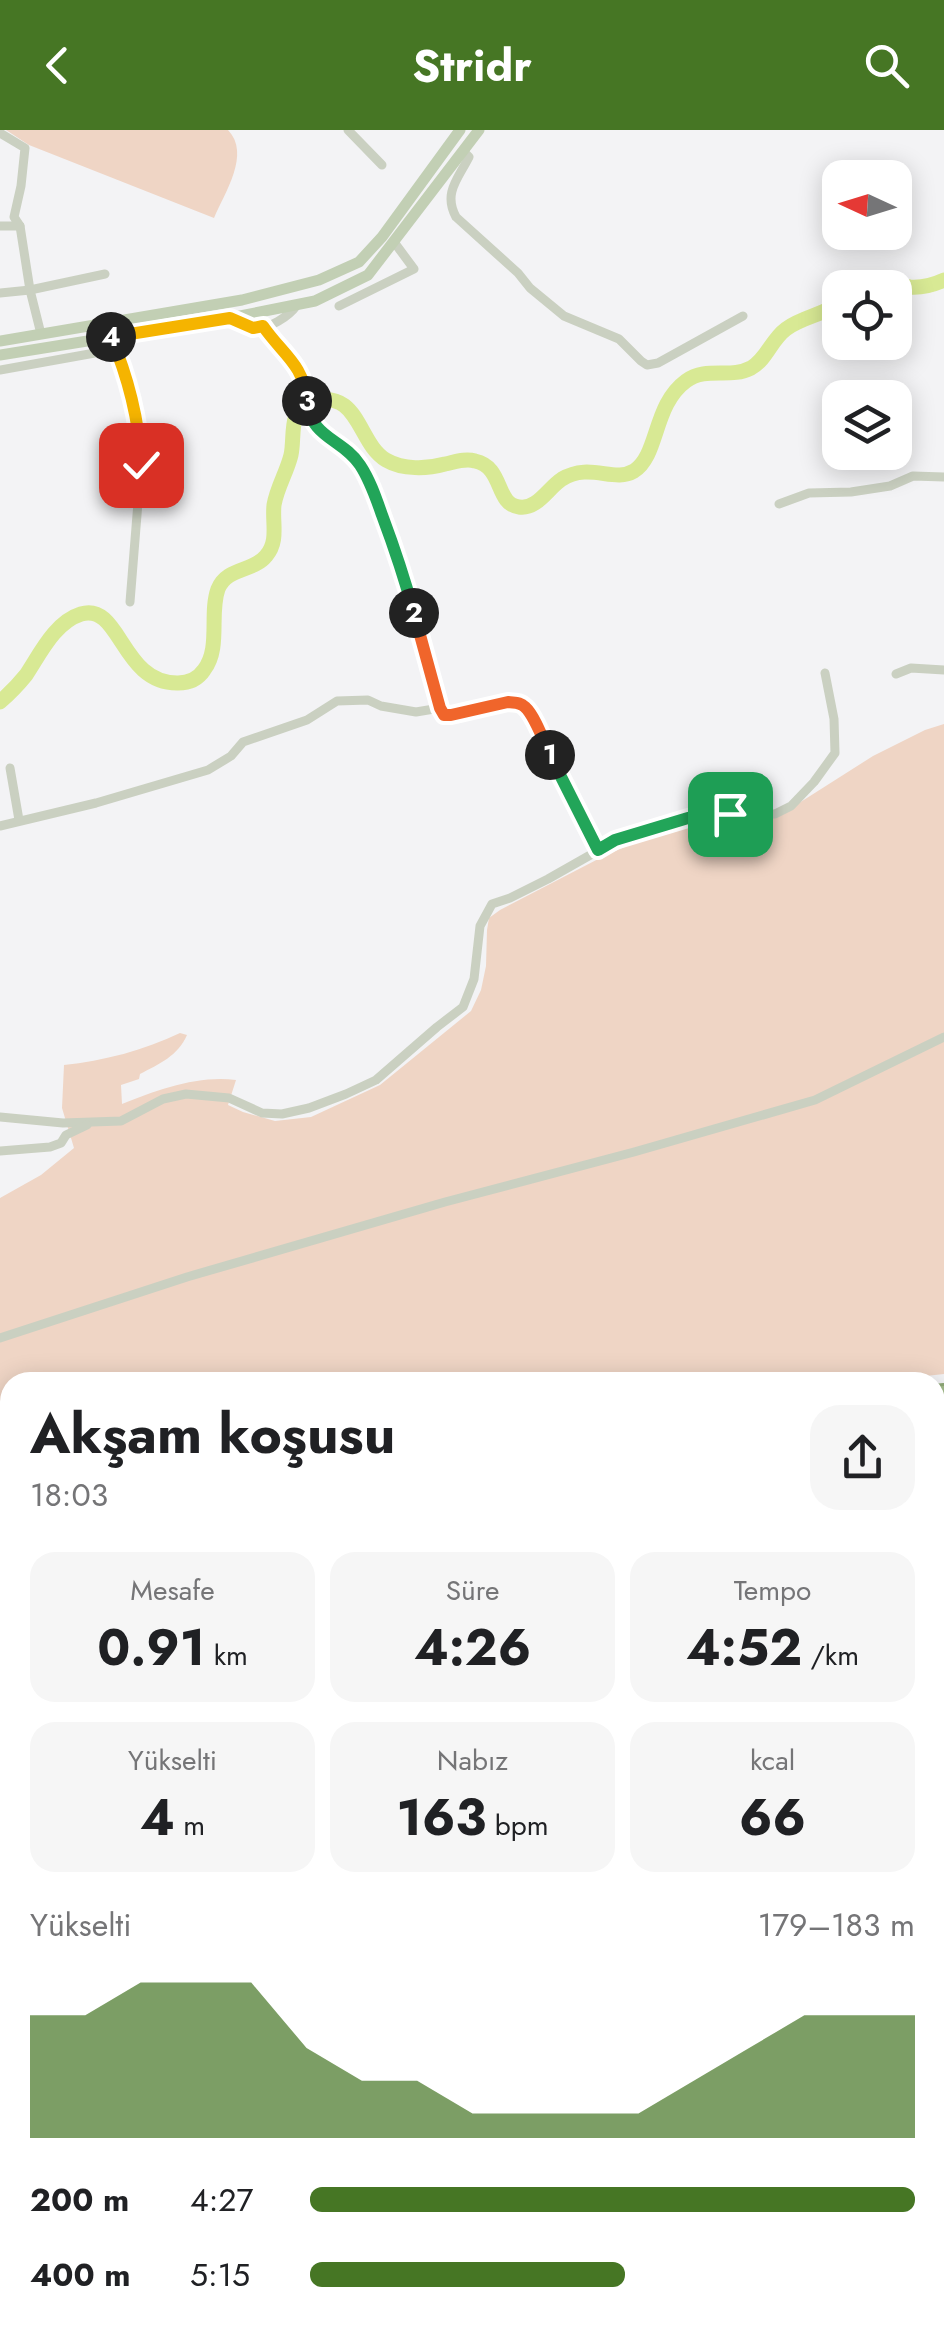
<!DOCTYPE html>
<html lang="tr">
<meta charset="utf-8">
<style>
body{margin:0;font-family:Jost,sans-serif;background:#f6f6f6;color:#202124;height:100vh;display:flex;flex-direction:column;font-size:38px;white-space:nowrap}
*{box-sizing:border-box;margin:0}
p{font-size:32px;color:#757577}
.icon{flex:none;width:55px;height:55px;fill:none;stroke:currentColor;stroke-width:2;stroke-linecap:round;stroke-linejoin:round}
.map{position:relative;flex:1;overflow:hidden}
.details{position:absolute;left:0px;top:1242px;width:945px;height:962px;display:flex;flex-direction:column;background:#fff;border-radius:30px 30px 0 0;box-shadow:0 5px 25px #0003}
.details>*{flex:none}
.needle{width:65px;rotate:274deg}
.controls{position:absolute;left:822px;top:30px;display:grid;gap:20px}
.controls a{display:grid;place-items:center;width:90px;height:90px;border-radius:20px;background:#fff;box-shadow:0 5px 25px #0003;font-size:50px}
.pin{position:absolute;display:grid;place-items:center;width:85px;height:85px;color:#fff;margin:-42px;border-radius:20px;box-shadow:0 5px 15px #0006}
.km{position:absolute;width:50px;height:50px;margin:-25px;border-radius:50%;background:#222;color:#fff;font-size:28px;line-height:50px;text-align:center}
.round{display:grid;place-items:center;flex:none;width:105px;height:105px;border-radius:30px;background:#f6f6f6}
.overview{display:flex;align-items:center;justify-content:space-between;height:170px;padding:0 30px}
h1{font-size:55px;font-weight:700;line-height:75px}
.figures{display:grid;grid-template-columns:repeat(3,1fr);gap:15px;height:170px;padding:10px 30px}
.figures div{display:grid;align-content:center;border-radius:25px;background:#f6f6f6;text-align:center}
.figures b{font-size:50px;font-weight:700}
.figures small{font-size:28px;font-weight:400}
.figures p{font-size:28px}
.chart{height:280px;padding:20px 30px}
.chart p{display:flex;justify-content:space-between}
.chart svg{width:100%;height:180px;margin-top:10px;fill:#467624;opacity:.7}
ul{padding:0 30px;list-style:none;font-size:32px}
li{display:grid;grid-template-columns:160px 120px 1fr;align-items:center;height:75px}
li i{height:25px;border-radius:12px;background:#467624}
header{display:flex;justify-content:space-between;align-items:center;height:130px;padding:0 30px;background:#467624;color:#fff;font-size:45px;font-weight:700}
.map>svg:first-child{display:block}
.green{fill:#efd5c5}
.lines{fill:none;stroke-linecap:round;stroke-linejoin:round}
.river{stroke:#d8e994;stroke-width:15}
.highway-casing{stroke:#90aa78;stroke-width:18}
.minor{stroke:#cad0c1;stroke-width:9}
.major{stroke:#c2cfb4;stroke-width:11}
.highway{stroke:#a5be8d;stroke-width:12}
.split-1-casing{stroke:#fff;stroke-width:20}
.split-2-casing{stroke:#fff;stroke-width:20}
.split-3-casing{stroke:#fff;stroke-width:20}
.split-4-casing{stroke:#fff;stroke-width:20}
.split-5-casing{stroke:#fff;stroke-width:20}
.split-1{stroke:#22a559;stroke-width:12}
.split-2{stroke:#f0652b;stroke-width:12}
.split-3{stroke:#22a559;stroke-width:12}
.split-4{stroke:#f5b400;stroke-width:12}
.split-5{stroke:#f5b400;stroke-width:12}
</style>
<header><svg class="icon" aria-label="back" viewBox="0 0 24 24"><path d="M15 5l-7 7 7 7"/></svg>Stridr<svg class="icon" aria-label="search" viewBox="0 0 24 24"><circle cx="10" cy="10" r="6"/><path d="M15 15l6 6"/></svg></header>
<div class="map">
<svg width="944" height="2203" viewBox="0 0 944 2203">
<rect width="100%" height="100%" fill="#f3f3f5"/>
<g class="green">
<path d="M6,0H228C251,24 225,62 214,88L29,15Z"/>
<path d="M944,594V1244L871,1252H10V1492L0,1498V1068L41,1045L74,1018L62,978L64,935C103,931 145,920 180,903L187,905C178,926 159,934 140,944L139,949L121,955L122,974C157,960 198,945 236,950L228,975L243,982L275,991L311,987L380,955L471,881L481,860L486,836L487,800L489,788L500,780L604,726L652,705L696,694L777,687L873,626L925,600Z"/>
<polygon points="935,1386 944,1386 944,2116 935,2104"/>
<polygon points="10,1570 10,2195 935,2195 935,2124 944,2151 944,2203 0,2203 0,1576"/>
</g>
<g class="lines">
<g class="river">
<path d="M854,158C873,139 889,154 910,157C922,158 933,155 944,150"/>
<path d="M0,572C9,564 18,555 26,545C40,524 55,492 81,484C121,472 121,554 178,553C188,553 198,549 204,540C221,518 209,484 218,459C227,437 253,442 266,426C279,411 272,393 274,375C277,357 287,342 291,325C295,308 288,279 310,272C360,257 357,313 386,330C403,340 427,339 445,334C455,332 465,328 475,331C504,337 495,374 519,377C537,380 548,358 562,349C590,332 614,353 634,341C659,325 653,275 686,251C707,236 730,249 751,238C767,229 771,210 786,199C802,187 823,185 840,173"/>
</g>
<g class="highway-casing">
<g id="highway">
<polyline points="935,1263 944,1262"/>
<polyline points="935,1284 944,1282"/>
<polyline points="0,1520 10,1514"/>
<polyline points="0,1546 10,1540"/>
</g>
</g>
<g class="minor">
<polyline points="348,0 382,35"/>
<polyline points="0,3 25,18 21,56 14,87 20,96 0,96"/>
<path d="M464,22L469,27C458,49 443,63 456,87L518,143L530,158L564,186L619,209L641,231L647,235L658,233L743,186"/>
<polyline points="20,96 30,160 41,204"/>
<polyline points="0,163 30,160 105,144"/>
<polyline points="339,176 414,139 394,112"/>
<path d="M230,188C236,192 246,198 253,198C269,200 289,186 297,175"/>
<polyline points="263,197 272,209 290,227 304,250 308,278 316,298 358,332 372,358 397,423 440,569 440,578 444,585 451,585 509,572 525,576 598,720"/>
<path d="M110,207C129,238 140,299 141,335L130,472"/>
<polyline points="0,240 117,219"/>
<polyline points="779,374 809,363 851,362 890,356 913,346 944,347"/>
<polyline points="896,544 911,538 944,540"/>
<polyline points="10,638 19,690"/>
<polyline points="0,696 96,673 208,640 231,626 243,612 307,590 337,571 368,570 381,576 416,582 440,578"/>
<polyline points="0,987 63,993 121,991 163,969 186,964 229,968 262,983 282,984 309,978 346,964 376,950 437,897 463,877 474,849 480,796 492,774 510,768 548,749 615,711 688,687 730,684 775,684 791,676 814,652 835,623 834,589 825,543"/>
<polyline points="0,1021 50,1017 61,1013 66,1005 87,995"/>
<polyline points="0,1208 187,1147 445,1072 634,1022 815,970 944,907"/>
</g>
<g class="major">
<polyline points="0,211 242,170 319,150 359,132 382,107 460,0"/>
<polyline points="0,225 230,188 315,171 368,145 479,0"/>
</g>
<use href="#highway" class="highway"/>
</g>
<g class="lines">
<g class="split-1-casing">
<polyline id="split-1" points="550,625 598,720 615,710 688,688 730,684"/>
</g>
<g class="split-2-casing">
<path id="split-2" d="M414,483L440,578L444,585H451L508,572C516,573 520,572 525,577C535,586 544,612 550,625"/>
</g>
<g class="split-3-casing">
<path id="split-3" d="M307,271C311,309 342,308 360,335C370,350 376,368 382,385C394,417 405,450 414,483"/>
</g>
<g class="split-4-casing">
<path id="split-4" d="M111,207L230,188L253,198L263,196C282,224 304,234 307,271"/>
</g>
<g class="split-5-casing">
<path id="split-5" d="M111,207C127,244 140,292 141,335"/>
</g>
<use href="#split-1" class="split-1"/>
<use href="#split-2" class="split-2"/>
<use href="#split-3" class="split-3"/>
<use href="#split-4" class="split-4"/>
<use href="#split-5" class="split-5"/>
</g>
</svg>
<div class="controls">
<a><svg class="needle" viewBox="-14 -14 28 28"><path d="M0-13l5 13h-10z" fill="#e53935"/><path d="M0 13l5-13h-10z" fill="#757577"/></svg></a>
<a><svg class="icon" aria-label="locate" viewBox="0 0 24 24"><circle cx="12" cy="12" r="6"/><path d="M12 2v4M12 18v4M2 12h4M18 12h4"/></svg></a>
<a><svg class="icon" aria-label="layers" viewBox="0 0 24 24"><path d="M12 4l9 5-9 5-9-5zM3 14l9 5 9-5"/></svg></a>
</div>
<div class="pin" style="left:730px;top:684px;background:#1e9e55"><svg class="icon" aria-label="arrive" viewBox="0 0 24 24"><path d="M6 21V4h12l-3 4 3 4H6"/></svg></div>
<div class="pin" style="left:141px;top:335px;background:#d93025"><svg class="icon" aria-label="check" viewBox="0 0 24 24"><path d="M5 12l5 5 9-10"/></svg></div>
<b class="km" style="left:550px;top:625px">1</b>
<b class="km" style="left:414px;top:483px">2</b>
<b class="km" style="left:307px;top:271px">3</b>
<b class="km" style="left:111px;top:207px">4</b>
<section class="details">
<div class="overview"><div><h1>Akşam koşusu</h1><p>18:03</p></div><a class="round"><svg class="icon" aria-label="share" viewBox="0 0 24 24"><path d="M12 15V3M7 8l5-5 5 5M5 13v7h14v-7"/></svg></a></div>
<div class="figures">
<div><p>Mesafe</p><b>0.91<small> km</small></b></div>
<div><p>Süre</p><b>4:26</b></div>
<div><p>Tempo</p><b>4:52<small> /km</small></b></div>
</div>
<div class="figures">
<div><p>Yükselti</p><b>4<small> m</small></b></div>
<div><p>Nabız</p><b>163<small> bpm</small></b></div>
<div><p>kcal</p><b>66</b></div>
</div>
<div class="chart"><p><span>Yükselti</span>179–183 m</p>
<svg viewBox="0 0 160 44" preserveAspectRatio="none"><path d="M0 44V14L10 14L20 6L30 6L40 6L50 22L60 30L70 30L80 38L90 38L100 38L110 38L120 30L130 22L140 14L150 14L160 14V44z"/></svg>
</div>
<ul>
<li><b>200 m</b>4:27<i style="width:100%"></i></li>
<li><b>400 m</b>5:15<i style="width:52%"></i></li>
</ul>
</section>
</div>
